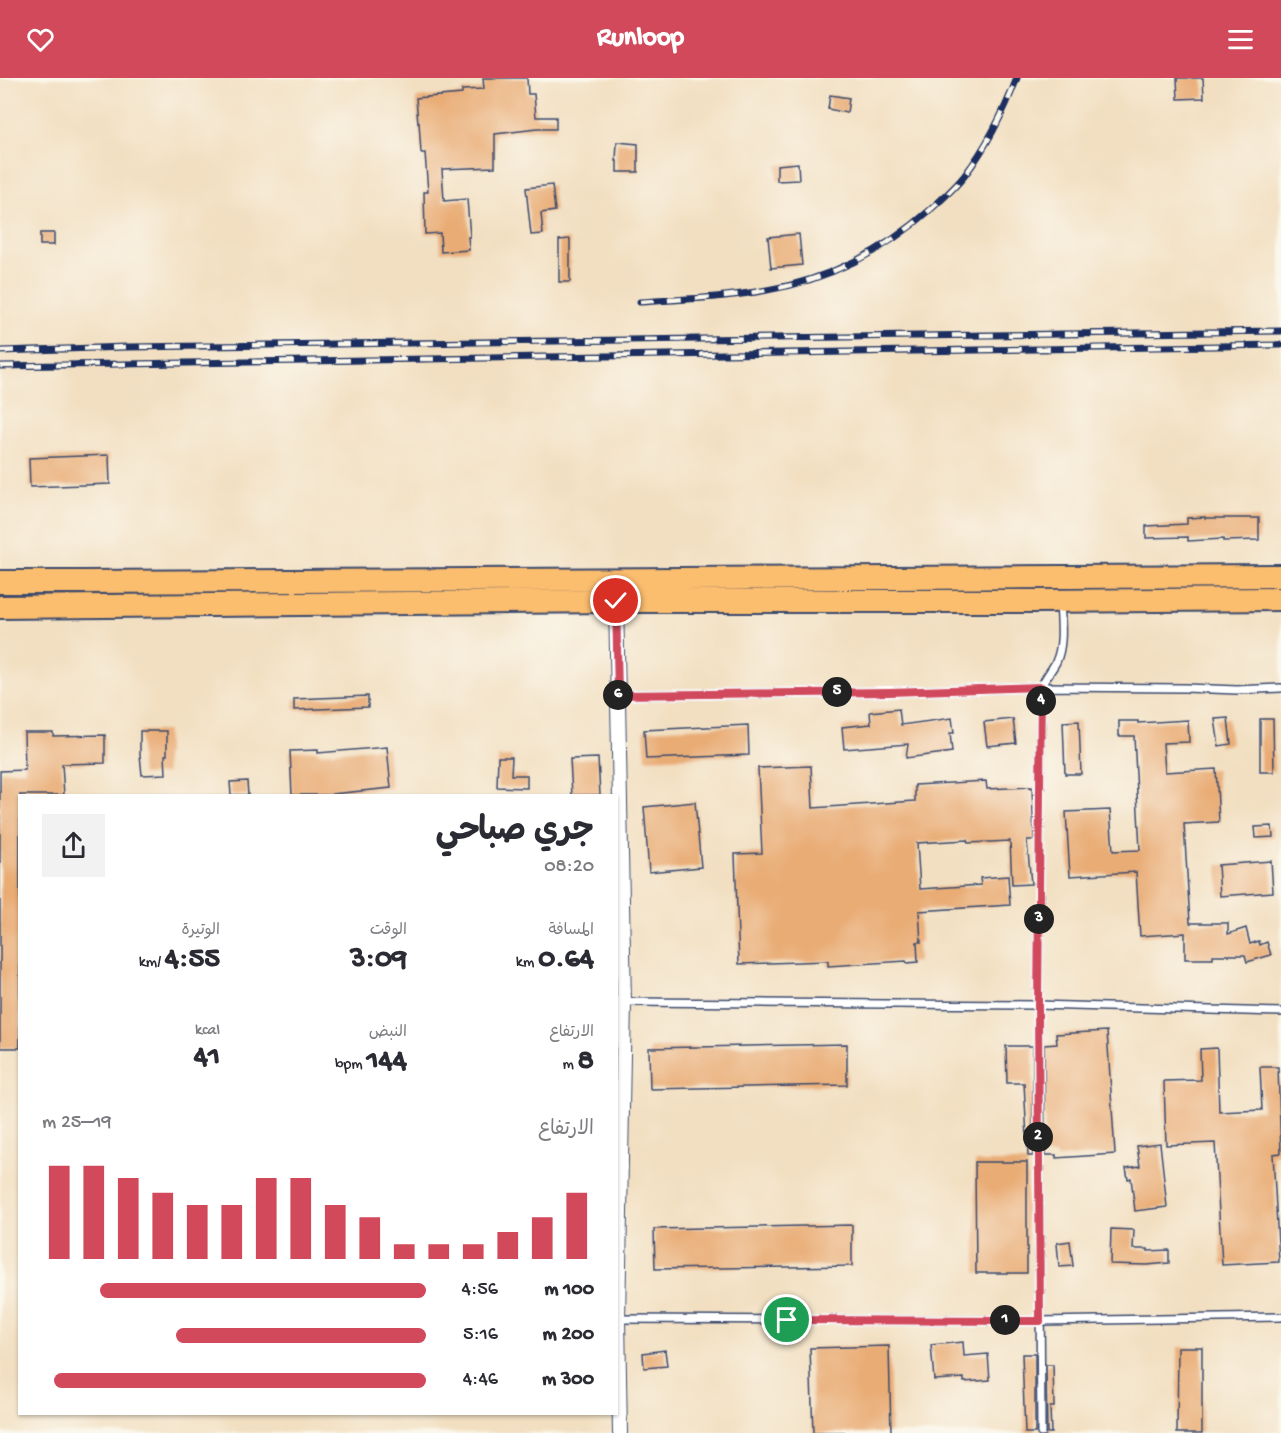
<!DOCTYPE html>
<html lang="ar">
<meta charset="utf-8">
<style>
body{margin:0;font-family:"Gochi Hand","Playpen Sans Arabic",sans-serif;background:#f2f2f3;color:#2b2b33;direction:rtl;height:100vh;display:flex;flex-direction:column;font-size:22px;white-space:nowrap}
*{box-sizing:border-box;margin:0}
p{font-size:20px;color:#7c7c81}
.icon{flex:none;width:33px;height:33px;fill:none;stroke:currentColor;stroke-width:2;stroke-linecap:round;stroke-linejoin:round}
.map{position:relative;flex:1;overflow:hidden;direction:ltr}
.panel{position:absolute;left:18px;top:716px;width:600px;height:621px;display:flex;flex-direction:column;background:#fff;border-radius:0px;box-shadow:0 2px 4px #0004;direction:rtl}
.panel>*{flex:none}
.pin{position:absolute;display:grid;place-items:center;width:51px;height:51px;color:#fff;margin:-26px;border:3px solid #fff;border-radius:50%;box-shadow:0 2px 6px #0007}
.km{position:absolute;width:30px;height:30px;margin:-15px;border-radius:50%;background:#222;color:#fff;font-size:16px;line-height:30px;text-align:center}
.round{display:grid;place-items:center;flex:none;width:63px;height:63px;border-radius:0px;background:#f2f2f3}
.overview{display:flex;align-items:center;justify-content:space-between;height:102px;padding:0 24px}
h1{font-size:33px;font-weight:700;line-height:45px}
.metrics{display:grid;grid-template-columns:repeat(3,1fr);gap:9px;height:102px;padding:6px 24px}
.metrics div{display:grid;align-content:center}
.metrics b{font-size:30px;font-weight:700}
.metrics small{font-size:16px;font-weight:400}
.metrics p{font-size:16px}
.chart{height:168px;padding:12px 24px}
.chart p{display:flex;justify-content:space-between}
.chart svg{width:100%;height:108px;margin-top:6px;stroke:#d1495b;stroke-width:6}
ul{padding:0 24px;list-style:none;font-size:20px}
li{display:grid;grid-template-columns:96px 72px 1fr;align-items:center;height:45px}
li i{height:15px;border-radius:8px;background:#d1495b}
header{display:flex;justify-content:space-between;align-items:center;height:78px;padding:0 24px;background:#d1495b;color:#fff;font-size:27px;font-weight:700}
.map>svg:first-child{display:block}
.building{fill:#e9ac75}
.lines{fill:none;stroke-linecap:round;stroke-linejoin:round}
.service-casing{stroke:#3b496d;stroke-width:10}
.minor-casing{stroke:#3b496d;stroke-width:16}
.trunk-casing{stroke:#3b496d;stroke-width:26}
.service{stroke:#fff;stroke-width:7}
.minor{stroke:#fff;stroke-width:14}
.trunk{stroke:#fbbd6e;stroke-width:22}
.rail-casing{stroke:#1b2f5e;stroke-width:7}
.rail{stroke:#fbf7ec;stroke-width:4.5;stroke-dasharray:14;stroke-linecap:butt}
.route-casing{stroke:#fff;stroke-width:12}
.route{stroke:#d1495b;stroke-width:8}
</style>
<header><svg class="icon" aria-label="menu" viewBox="0 0 24 24"><path d="M4 6h16M4 12h16M4 18h16"/></svg>Runloop<svg class="icon" aria-label="heart" viewBox="0 0 24 24"><path d="M12 20l-8-8c-3-5 5-10 8-4 3-6 11-1 8 4z"/></svg></header>
<div class="map">
<svg width="1281" height="1355" viewBox="0 0 1281 1355">
<rect width="100%" height="100%" fill="#fbf7ec"/>
<filter id="ink" filterUnits="userSpaceOnUse"><feTurbulence type="fractalNoise" baseFrequency=".0167" numOctaves="2"/><feDisplacementMap in="SourceGraphic" scale="12" xChannelSelector="R" yChannelSelector="G"/><feConvolveMatrix kernelMatrix="1 2 1 2 8 2 1 2 1" color-interpolation-filters="sRGB"/></filter>
<filter id="wash" filterUnits="userSpaceOnUse"><feTurbulence type="fractalNoise" baseFrequency=".008" numOctaves="4" result="noise"/><feDisplacementMap in="SourceGraphic" scale="24" xChannelSelector="R" yChannelSelector="G"/><feGaussianBlur stdDeviation="1.35" result="paint"/><feColorMatrix in="noise" values="0 0 0 0 0 0 0 0 0 0 0 0 0 0 0 0 0 1.4 0 .05"/><feComposite in="paint" operator="in"/></filter>
<g filter="url(#wash)">
<rect width="100%" height="100%" fill="#f2dfc1"/>
<g id="blocks">
<g class="building">
<polygon points="483,0 527,0 528,16 534,16 536,39 556,39 556,51 537,51 495,56 495,89 442,91 444,123 467,121 470,159 468,159 469,172 441,174 440,155 425,156 424,114 428,114 425,75 421,75 419,44 418,45 416,20 462,16 462,12 484,11"/>
<polygon points="1177,0 1203,0 1204,20 1178,21"/>
<polygon points="830,17 849,20 847,35 828,31"/>
<polygon points="617,64 638,66 638,94 617,94 617,83 616,83"/>
<polygon points="798,85 799,102 777,103 777,87"/>
<polygon points="552,107 555,133 541,135 543,156 531,157 526,110"/>
<rect x="40" y="155" width="14" height="12"/>
<polygon points="799,156 802,187 771,190 768,159"/>
<polygon points="570,161 570,204 559,204 559,162"/>
<polygon points="109,377 110,406 30,409 29,380"/>
<polygon points="1205,439 1205,440 1259,440 1259,462 1223,463 1223,461 1188,463 1188,459 1146,460 1146,448 1187,446 1187,440"/>
<polygon points="368,618 368,629 294,632 294,621"/>
<polygon points="899,631 901,647 952,640 954,655 950,655 952,674 906,680 908,666 844,671 842,649 871,646 870,634"/>
<polygon points="1228,640 1231,666 1219,668 1215,641"/>
<polygon points="1013,641 1016,665 987,668 984,644"/>
<polygon points="1260,641 1273,641 1274,694 1260,694"/>
<polygon points="1188,642 1189,664 1163,665 1165,694 1216,691 1219,744 1184,746 1190,845 1228,845 1228,856 1246,850 1250,866 1259,863 1260,867 1267,864 1271,877 1247,884 1245,877 1213,877 1213,881 1185,881 1185,855 1140,858 1136,794 1070,798 1066,734 1110,732 1113,773 1140,772 1134,658 1119,658 1119,643 1138,643 1138,645"/>
<polygon points="1079,643 1081,696 1065,696 1063,644"/>
<polygon points="748,647 749,677 646,681 644,652"/>
<polygon points="140,653 167,653 167,677 165,677 166,696 142,697 140,677"/>
<polygon points="24,654 53,654 53,658 105,657 105,685 62,686 64,717 20,717 20,970 0,970 0,693 25,692"/>
<polygon points="387,669 391,710 332,716 332,717 292,717 290,673 318,672 318,675"/>
<polygon points="498,679 512,679 511,697 527,697 527,710 497,709"/>
<polygon points="598,680 600,717 572,717 570,681"/>
<polygon points="811,688 813,730 915,723 915,707 986,703 987,711 1032,709 1034,762 1027,762 1031,806 1012,807 1010,763 968,765 967,762 917,765 920,811 981,807 980,800 1008,798 1010,827 919,833 921,864 917,864 918,884 907,885 906,883 828,888 828,883 739,886 735,776 762,775 758,690"/>
<polygon points="247,703 248,717 231,717 230,704"/>
<polygon points="695,724 701,789 649,794 644,729"/>
<polygon points="1272,748 1273,759 1256,760 1255,749"/>
<polygon points="1271,783 1273,814 1220,818 1218,787"/>
<polygon points="1107,953 1115,1076 1056,1080 1056,1077 1045,1077 1044,967 1057,966 1056,956"/>
<polygon points="847,966 847,1007 650,1011 649,970"/>
<polygon points="1006,968 1033,968 1033,1078 1028,1078 1024,1005 1007,1005"/>
<polygon points="1217,970 1219,1034 1262,1032 1260,989 1278,989 1281,1075 1273,1076 1279,1184 1222,1187 1215,1065 1166,1067 1164,1003 1201,1002 1200,971"/>
<polygon points="1160,1065 1167,1129 1135,1133 1131,1100 1128,1101 1126,1090 1140,1088 1137,1068"/>
<polygon points="975,1084 1027,1084 1027,1195 976,1195"/>
<polygon points="852,1147 852,1188 655,1191 654,1151"/>
<polygon points="1111,1151 1134,1152 1133,1171 1148,1171 1148,1173 1169,1172 1169,1185 1147,1187 1110,1186"/>
<polygon points="1070,1163 1073,1188 1059,1189 1057,1165"/>
<polygon points="963,1264 964,1278 988,1276 990,1302 964,1304 964,1300 934,1302 931,1267"/>
<polygon points="889,1268 891,1355 813,1355 810,1270"/>
<polygon points="1178,1269 1202,1269 1202,1355 1177,1355"/>
<polygon points="665,1272 667,1288 644,1290 643,1275"/>
<polygon points="1022,1276 1035,1276 1035,1355 1025,1355"/>
<polygon points="1046,1287 1053,1287 1054,1329 1050,1329 1051,1355 1047,1355"/>
</g>
</g>
</g>
<g filter="url(#ink)">
<use href="#blocks" fill-opacity="0" stroke="#3b496d" stroke-width="1.5"/>
<g class="lines">
<g class="service-casing">
<g id="service">
<polyline points="618,617 890,614 1041,609 1185,610 1237,612 1281,610"/>
<polyline points="624,924 1038,927 1281,934"/>
<polyline points="618,1241 1040,1243 1281,1239"/>
<path d="M1041,1355L1038,927L1041,609C1045,600 1051,593 1056,584C1064,566 1061,544 1060,525"/>
</g>
</g>
<g class="minor-casing">
<polyline id="minor" points="616,523 624,924 618,1241 620,1355"/>
</g>
<g class="trunk-casing">
<g id="trunk">
<polyline points="0,504 81,504 1281,498"/>
<polyline points="0,529 616,523 1038,523 1281,521"/>
</g>
</g>
<use href="#service" class="service"/>
<use href="#minor" class="minor"/>
<use href="#trunk" class="trunk"/>
<g class="rail-casing">
<g id="rail">
<path d="M640,224C682,221 725,220 767,212C828,202 884,173 930,132C942,121 955,110 965,97C987,68 1004,34 1017,0"/>
<polyline points="0,273 128,269 1281,253"/>
<polyline points="0,288 1281,267"/>
</g>
</g>
<use href="#rail" class="rail"/>
</g>
</g>
<g class="lines" filter="url(#ink)">
<g class="route-casing">
<polyline id="route" points="616,523 618,617 890,614 1041,609 1038,927 1040,1243 787,1242"/>
</g>
<use href="#route" class="route"/>
</g>
</svg>
<div class="pin" style="left:787px;top:1242px;background:#1e9e55"><svg class="icon" aria-label="arrive" viewBox="0 0 24 24"><path d="M6 21V4h12l-3 4 3 4H6"/></svg></div>
<div class="pin" style="left:616px;top:523px;background:#d93025"><svg class="icon" aria-label="check" viewBox="0 0 24 24"><path d="M5 12l5 5 9-10"/></svg></div>
<b class="km" style="left:1005px;top:1242px">1</b>
<b class="km" style="left:1038px;top:1059px">2</b>
<b class="km" style="left:1039px;top:841px">3</b>
<b class="km" style="left:1041px;top:623px">4</b>
<b class="km" style="left:837px;top:614px">5</b>
<b class="km" style="left:618px;top:617px">6</b>
<section class="panel">
<div class="overview"><div><h1>جري صباحي</h1><p>08:20</p></div><a class="round"><svg class="icon" aria-label="share" viewBox="0 0 24 24"><path d="M12 15V3M7 8l5-5 5 5M5 13v7h14v-7"/></svg></a></div>
<div class="metrics">
<div><p>المسافة</p><b>0.64<small> km</small></b></div>
<div><p>الوقت</p><b>3:09</b></div>
<div><p>الوتيرة</p><b>4:55<small> /km</small></b></div>
</div>
<div class="metrics">
<div><p>الارتفاع</p><b>8<small> m</small></b></div>
<div><p>النبض</p><b>144<small> bpm</small></b></div>
<div><p>kcal</p><b>41</b></div>
</div>
<div class="chart"><p><span>الارتفاع</span>19–25 m</p>
<svg viewBox="0 0 160 44" preserveAspectRatio="none"><path d="M5 44V6M15 44V6M25 44V11M35 44V17M45 44V22M55 44V22M65 44V11M75 44V11M85 44V22M95 44V27M105 44V38M115 44V38M125 44V38M135 44V33M145 44V27M155 44V17"/></svg>
</div>
<ul>
<li><b>100 m</b>4:56<i style="width:85%"></i></li>
<li><b>200 m</b>5:16<i style="width:65%"></i></li>
<li><b>300 m</b>4:46<i style="width:97%"></i></li>
</ul>
</section>
</div>
